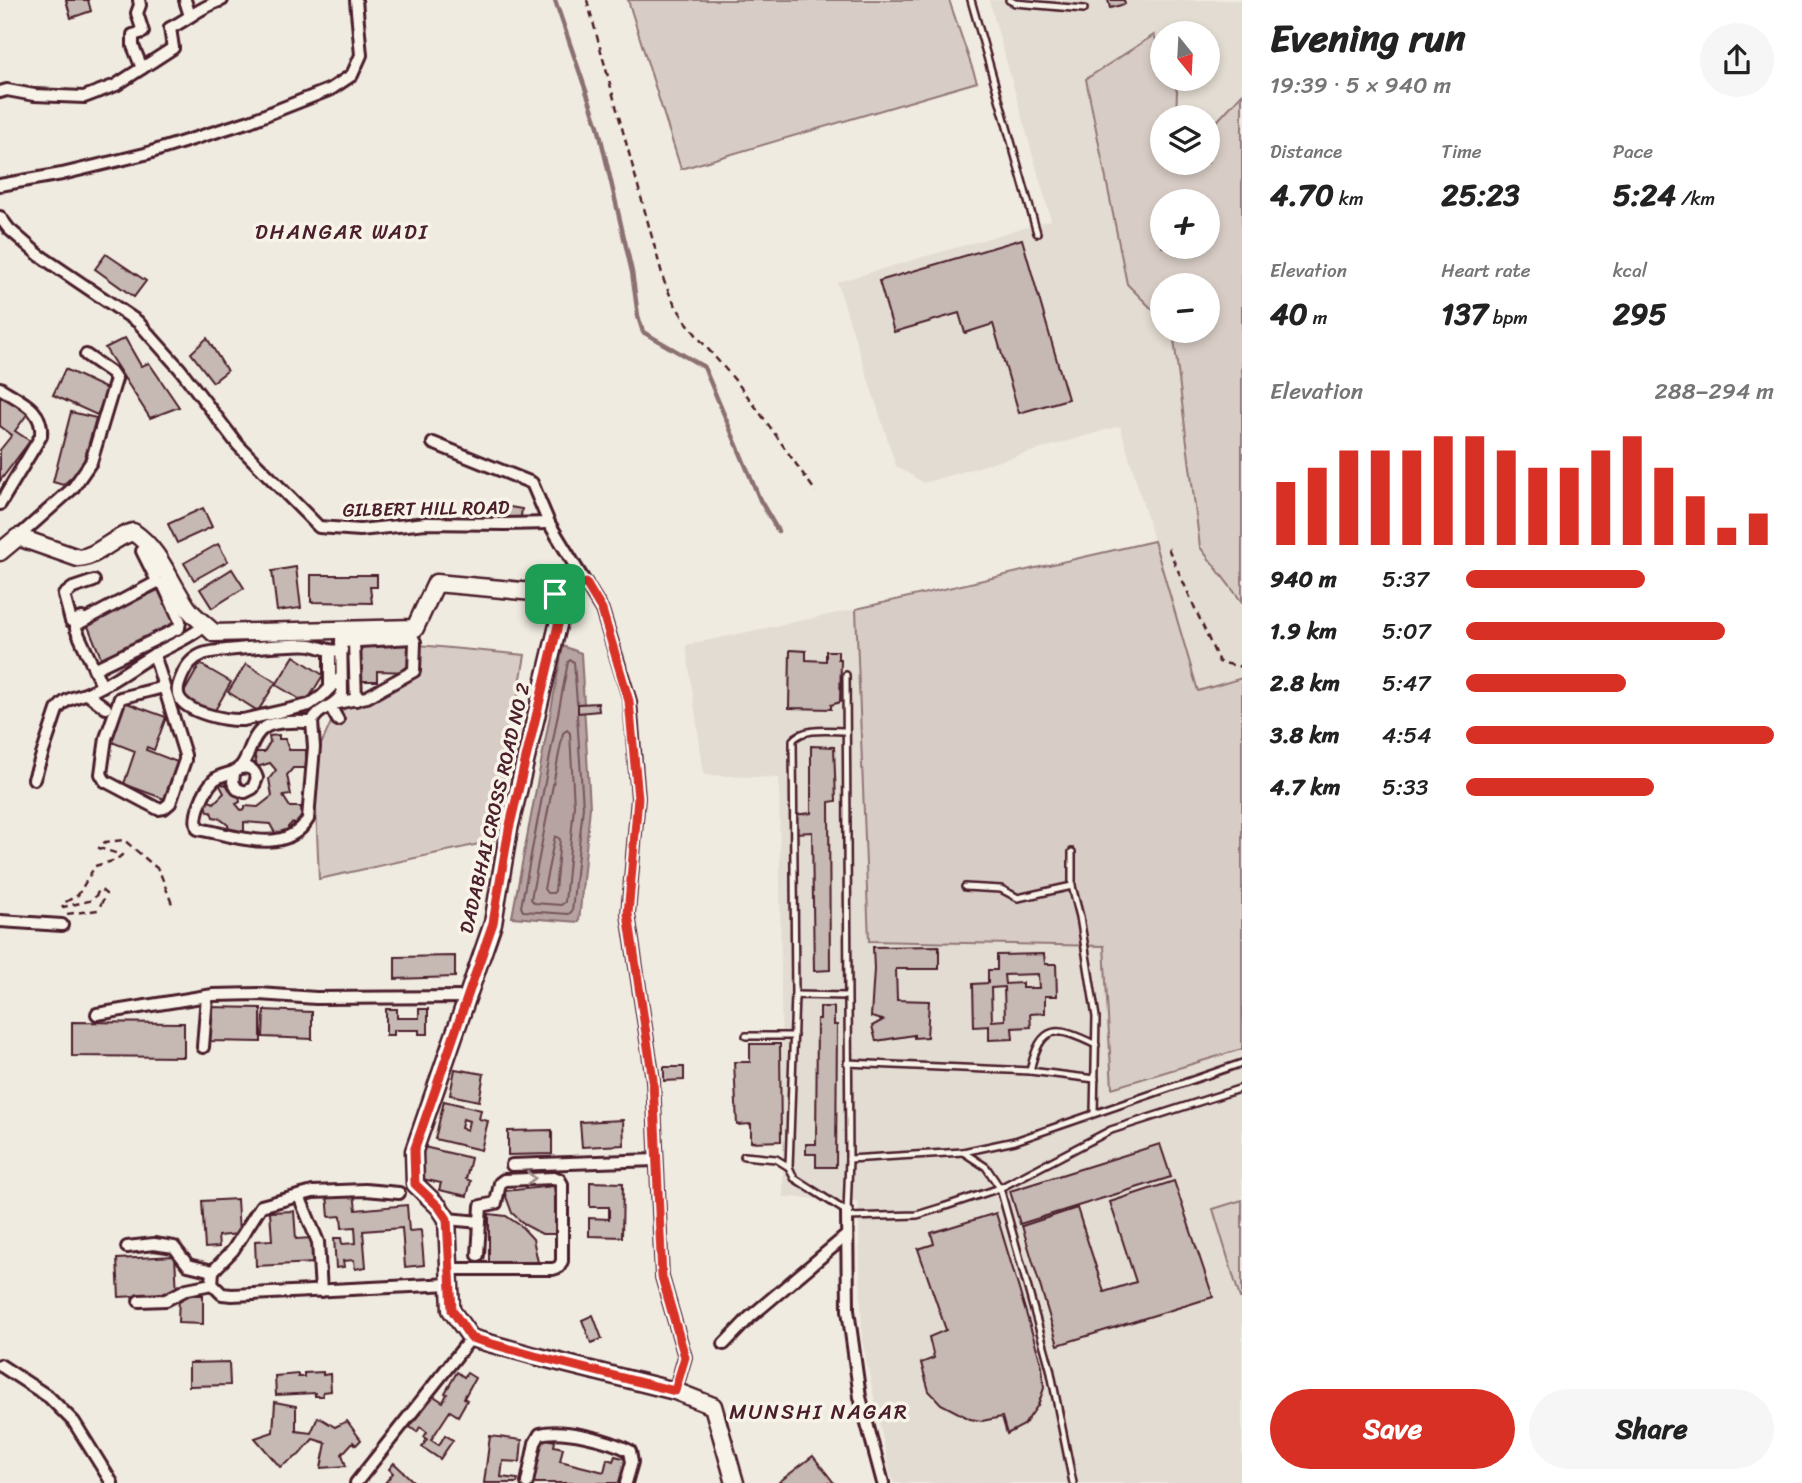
<!DOCTYPE html>
<meta charset="utf-8">
<style>
body{margin:0;font-family:Sriracha,sans-serif;background:#f6f6f6;color:#222;height:100vh;display:flex;flex-direction:column;font-size:26px;white-space:nowrap}
*{box-sizing:border-box;margin:0}
p{font-size:23px;color:#767676}
.icon{flex:none;width:38px;height:38px;fill:none;stroke:currentColor;stroke-width:2;stroke-linecap:round;stroke-linejoin:round}
.map{position:relative;flex:1;overflow:hidden}
.side{display:flex;flex-direction:column;background:#fff;width:560px}
.side>*{flex:none}
.needle{width:46px;rotate:162deg}
.fabs{position:absolute;left:1150px;top:21px;display:grid;gap:14px}
.fabs a{display:grid;place-items:center;width:70px;height:70px;border-radius:50%;background:#fff;box-shadow:0 4px 10px #0003;font-size:35px}
.pin{position:absolute;display:grid;place-items:center;width:60px;height:60px;color:#fff;margin:-30px;border-radius:14px;box-shadow:0 4px 10px #0006}
.round{display:grid;place-items:center;flex:none;width:74px;height:74px;border-radius:37px;background:#f6f6f6}
.summary{display:flex;align-items:center;justify-content:space-between;height:119px;padding:0 28px}
h1{font-size:38px;font-weight:700;line-height:52px}
.figures{display:grid;grid-template-columns:repeat(3,1fr);gap:10px;height:119px;padding:7px 28px}
.figures div{display:grid;align-content:center}
.figures b{font-size:30px;font-weight:700}
.figures small{font-size:19px;font-weight:400}
.figures p{font-size:19px}
.chart{height:196px;padding:14px 28px}
.chart p{display:flex;justify-content:space-between}
.chart svg{width:100%;height:126px;margin-top:7px;stroke:#d93025;stroke-width:6}
.button{display:flex;gap:14px;margin-top:auto;padding:14px 28px}
.button a{flex:1;height:80px;border-radius:42px;background:#d93025;color:#fff;font-size:28px;font-weight:700;line-height:80px;text-align:center}
.button a+a{background:#f6f6f6;color:#222}
ul{padding:0 28px;list-style:none;font-size:23px}
li{display:grid;grid-template-columns:112px 84px 1fr;align-items:center;height:52px}
li i{height:18px;border-radius:9px;background:#d93025}
main{display:flex;flex:1;min-height:0}
.map>svg:first-child{display:block}
.built{fill:#e3dcd2;fill-rule:evenodd}
.green{fill:#d8cdc6;stroke:#917678;stroke-width:2;fill-rule:evenodd}
.water{fill:#b7a4a2;stroke:#8b6f72;stroke-width:2}
.lines{fill:none;stroke-linecap:round;stroke-linejoin:round}
.shore{stroke:#76545b;stroke-width:2}
.stream{stroke:#8b6f72;stroke-width:4.5}
.building{fill:#c6b8b3;stroke:#4a1f2b;stroke-width:2;fill-rule:evenodd}
.lane-casing{stroke:#4a1f2b;stroke-width:10}
.street-casing{stroke:#4a1f2b;stroke-width:16}
.secondary-casing{stroke:#4a1f2b;stroke-width:21}
.path{stroke:#4a1f2b;stroke-width:2.5;stroke-dasharray:7 5;stroke-linecap:butt}
.lane{stroke:#f7f3e8;stroke-width:5}
.street{stroke:#f7f3e8;stroke-width:10}
.secondary{stroke:#f7f3e8;stroke-width:16}
.oneway{stroke:#a0898a}
.route-casing{stroke:#fff;stroke-width:14}
.route{stroke:#d93025;stroke-width:9}
.labels{text-anchor:middle;stroke-width:7;stroke-linejoin:round;paint-order:stroke}
.street-label{font-size:19px;fill:#4a1f2b;stroke:#f7f3e8}
.neighbourhood-label{font-size:21px;letter-spacing:2px;fill:#4a1f2b;stroke:#f7f3e8}
</style>
<main>
<div class="map">
<svg width="1242" height="1483" viewBox="0 0 1242 1483">
<rect width="100%" height="100%" fill="#f0ebe0"/>
<filter id="ink" filterUnits="userSpaceOnUse"><feTurbulence type="fractalNoise" baseFrequency=".0143" numOctaves="2"/><feDisplacementMap in="SourceGraphic" scale="14" xChannelSelector="R" yChannelSelector="G"/><feConvolveMatrix kernelMatrix="1 2 1 2 8 2 1 2 1" color-interpolation-filters="sRGB"/></filter>
<g filter="url(#ink)">
<path class="built" d="M989,0H1242V1483H894L890,1473L862,1340L858,1201L783,1197L779,778L704,775L686,645L856,609L1154,541L1120,426L924,483L896,466L837,282L1051,220ZM1162,33H1208V79H1162ZM1162,117H1208V163H1162ZM1162,201H1208V247H1162ZM1162,285H1208V331H1162Z"/>
<g class="green">
<polygon points="628,0 949,0 977,82 681,169"/>
<path d="M1154,35L1162,54V79H1172L1177,91L1176,117H1162V163H1175V166L1179,163H1208V131L1242,94V602L1200,547L1173,331H1208V285H1162V319L1127,284L1086,79ZM1162,201H1208V247H1162Z"/>
<polygon points="1154,541 1198,691 1242,678 1242,1049 1112,1088 1104,946 869,941 856,609"/>
<polygon points="418,645 525,655 493,841 319,879 314,760 334,716 416,659"/>
<polygon points="1242,1200 1242,1298 1240,1298 1213,1209"/>
</g>
<polygon class="water" points="563,646 581,653 590,807 579,922 512,917"/>
<g class="lines">
<g class="shore">
<polyline points="577,703 574,662 570,660 568,662 521,907 523,911 569,914 572,911 583,807 577,715"/>
<polygon points="567,730 570,733 574,806 565,902 561,905 534,903 531,899 563,733"/>
<polygon points="555,836 560,839 555,891 553,893 547,893 544,889"/>
</g>
<polyline class="stream" points="555,0 598,126 632,272 638,316 643,332 704,367 760,500 778,531"/>
</g>
<g class="building">
<polygon points="66,0 88,0 91,11 71,18"/>
<polygon points="1108,0 1124,0 1125,4 1110,8"/>
<polygon points="1022,239 1068,399 1019,413 993,324 965,333 959,313 894,332 879,281"/>
<polygon points="106,254 146,281 134,297 95,269"/>
<polygon points="125,338 141,366 149,363 179,407 150,418 105,348"/>
<polygon points="207,338 227,371 213,382 191,353"/>
<polygon points="65,369 109,390 97,415 53,395"/>
<polygon points="0,393 28,413 15,431 30,441 0,481 0,450 12,435 0,426"/>
<polygon points="71,412 96,418 82,468 63,485 53,482"/>
<polygon points="504,506 522,509 520,523 502,520"/>
<polygon points="203,508 212,527 177,543 168,524"/>
<polygon points="218,544 228,561 194,580 184,563"/>
<polygon points="296,567 301,608 277,611 272,571"/>
<polygon points="232,569 244,588 212,608 200,589"/>
<polygon points="311,575 377,575 377,587 370,587 372,603 311,602"/>
<polygon points="160,589 176,626 102,660 87,624"/>
<polygon points="356,643 412,643 412,672 377,671 377,681 356,681"/>
<polygon points="790,650 806,651 806,660 826,661 826,651 838,651 838,659 841,659 840,702 831,705 831,709 789,708"/>
<polygon points="294,656 323,675 306,703 276,685"/>
<polygon points="200,664 231,682 213,714 182,696"/>
<polygon points="246,664 276,682 258,711 228,692"/>
<polygon points="124,702 166,717 154,750 147,747 146,750 180,763 167,800 124,784 135,751 109,741"/>
<polygon points="598,703 599,711 578,713 578,704"/>
<polygon points="279,735 279,739 285,739 289,750 306,750 306,768 293,768 287,775 291,795 283,796 290,807 301,807 303,823 292,823 288,827 290,835 276,835 270,824 244,822 244,835 229,831 228,825 219,818 213,817 211,812 208,811 206,805 207,800 214,803 224,793 219,784 231,785 238,790 240,802 236,804 241,810 245,809 245,806 258,807 272,796 269,779 276,770 270,763 257,767 254,752 264,752 270,742 269,736"/>
<polygon points="811,746 834,747 836,801 829,802 830,970 814,971 812,832 795,833 794,815 811,813"/>
<polygon points="939,946 939,969 896,969 897,1000 929,1001 927,1037 914,1038 914,1035 876,1041 872,1026 883,1020 871,1017 874,969 873,947"/>
<path d="M1044,954L1045,964H1056L1057,996H1045V1013L1030,1014L1031,1027L1012,1028L1013,1039L989,1040V1026L974,1027L973,984L988,983V970H997V955ZM1038,974L1039,988H1022V983L1005,984L1004,975ZM1004,987L1005,1020L992,1021L991,988Z"/>
<polygon points="455,956 455,977 395,979 395,957"/>
<polygon points="209,1007 261,1008 261,1042 209,1041"/>
<polygon points="820,1007 834,1007 834,1025 837,1025 836,1167 816,1167 816,1154 806,1154 806,1144 816,1144 817,1019 820,1019"/>
<polygon points="386,1009 397,1009 397,1018 419,1018 419,1009 428,1009 428,1034 419,1034 419,1030 394,1030 394,1035 386,1035"/>
<polygon points="264,1010 312,1012 312,1039 263,1037"/>
<polygon points="72,1022 184,1023 184,1057 72,1056"/>
<polygon points="750,1044 780,1044 781,1141 751,1142 751,1124 737,1125 734,1062 750,1062"/>
<polygon points="664,1067 684,1067 684,1080 664,1081"/>
<polygon points="455,1069 484,1074 479,1101 450,1095"/>
<path d="M444,1101L481,1110L479,1119L488,1121L481,1150L435,1139ZM463,1119L469,1121L467,1130L461,1128Z"/>
<polygon points="623,1120 624,1145 582,1147 580,1122"/>
<polygon points="552,1130 552,1154 508,1155 508,1131"/>
<polygon points="1160,1144 1171,1177 1020,1224 1010,1191"/>
<polygon points="424,1147 471,1158 466,1179 471,1181 467,1196 439,1190 441,1183 417,1178"/>
<polygon points="1174,1181 1213,1297 1058,1345 1022,1226 1077,1208 1104,1292 1136,1282 1110,1202"/>
<polygon points="590,1182 623,1183 622,1237 589,1236 589,1218 609,1219 609,1207 590,1207"/>
<polygon points="554,1186 558,1234 542,1234 525,1225 512,1213 504,1191"/>
<polygon points="354,1192 356,1210 407,1205 409,1231 421,1230 424,1265 405,1267 402,1228 363,1231 366,1267 355,1269 354,1260 343,1261 344,1267 336,1268 334,1238 341,1238 342,1244 356,1243 355,1227 342,1228 341,1216 329,1217 327,1194"/>
<polygon points="237,1199 239,1234 218,1236 219,1247 205,1248 202,1201"/>
<polygon points="294,1211 296,1239 312,1238 314,1263 256,1266 255,1241 272,1240 270,1212"/>
<polygon points="996,1213 1042,1366 1044,1388 1038,1405 1024,1425 1007,1434 1002,1417 982,1421 970,1419 941,1404 929,1391 921,1363 934,1358 929,1337 946,1330 918,1249 934,1244 931,1233"/>
<polygon points="489,1214 506,1216 521,1226 533,1239 538,1262 489,1262"/>
<polygon points="175,1256 177,1294 119,1297 117,1259"/>
<polygon points="179,1295 203,1295 203,1324 178,1323"/>
<polygon points="593,1315 602,1339 591,1343 582,1320"/>
<polygon points="229,1362 230,1385 189,1386 189,1363"/>
<polygon points="323,1372 323,1375 330,1374 331,1391 323,1392 323,1396 315,1396 315,1393 276,1395 275,1376 298,1374 298,1377 304,1377 304,1373"/>
<polygon points="457,1372 464,1377 467,1373 475,1378 464,1398 467,1400 458,1416 450,1411 431,1440 439,1445 445,1435 453,1440 440,1459 422,1447 427,1439 424,1437 427,1432 420,1427 417,1432 410,1427 432,1395 443,1402 447,1394 445,1393"/>
<polygon points="275,1402 296,1406 296,1431 311,1433 318,1417 335,1427 347,1421 361,1440 356,1445 353,1442 342,1454 346,1466 321,1468 326,1443 313,1439 299,1455 280,1467 255,1438 273,1432"/>
<polygon points="490,1436 522,1440 520,1462 503,1461 501,1477 518,1479 517,1483 484,1483"/>
<polygon points="542,1438 555,1441 554,1446 563,1448 560,1461 604,1472 607,1459 613,1461 615,1456 627,1459 621,1483 531,1483"/>
<polygon points="813,1456 834,1483 780,1483 779,1482"/>
<polygon points="394,1463 415,1483 385,1483 393,1473 389,1469"/>
</g>
<g class="lines">
<g class="lane-casing">
<g id="lane">
<polyline points="971,0 1037,233"/>
<polyline points="1009,0 1015,3 1084,9"/>
<polyline points="846,675 849,1159 847,1212"/>
<polyline points="1072,852 1072,886 1080,917 1096,1017 1094,1113"/>
<polyline points="965,887 1001,889 1018,898 1072,886"/>
<path d="M795,999L793,740C804,727 830,731 846,731"/>
<polyline points="746,1036 794,1036"/>
<polyline points="847,1063 1030,1071 1095,1079"/>
<path d="M1030,1071C1041,1022 1057,1026 1096,1045"/>
<polyline points="963,1152 986,1167 1000,1188 1050,1368 1073,1483"/>
<polyline points="744,1156 776,1159 789,1167"/>
<polyline points="849,1159 963,1152 1015,1141 1242,1063"/>
<polyline points="847,1212 794,1178 789,1167 795,995 847,996"/>
<polyline points="847,1217 917,1215 943,1207 1000,1188 1111,1130 1242,1088"/>
</g>
</g>
<g class="street-casing">
<g id="street">
<polyline points="139,0 140,5 137,13 143,32 133,35 133,46 142,68"/>
<polyline points="185,0 190,16"/>
<path d="M0,92L7,90L34,95L84,97L116,85L173,48L170,28C190,18 200,7 222,0"/>
<polyline points="0,185 62,174 145,154 250,121 331,89 352,75 361,55 356,0"/>
<polyline points="0,217 9,229 39,255 138,322 180,369 238,445 319,527 360,530 426,523 505,524 549,523"/>
<path d="M0,388C20,401 44,409 41,436L0,504"/>
<polyline points="433,443 532,483 549,523 602,610 630,701 638,798 628,914 653,1080 662,1277 685,1357 675,1391"/>
<polyline points="18,537 73,488 91,462 116,379 112,373 86,355"/>
<polyline points="142,551 156,579"/>
<polyline points="555,594 586,583"/>
<polyline points="82,618 71,621 64,595 73,588 94,581"/>
<polyline points="354,641 356,700"/>
<polyline points="330,651 330,687"/>
<polyline points="154,654 185,755 185,760 170,803 164,808 158,809 105,781 101,774 106,738 120,698 164,687"/>
<polyline points="94,669 179,628 180,621 163,584 157,582 76,625 76,629 102,686"/>
<path d="M341,677L322,696L309,705L243,720C227,721 187,713 179,697C176,690 179,683 182,676C186,666 193,658 203,654C212,650 300,643 311,645C324,647 326,652 342,650"/>
<polyline points="87,694 106,708"/>
<polyline points="337,703 367,697 414,671 415,642 413,638 341,642"/>
<polyline points="330,706 338,720"/>
<path d="M312,722L314,747L308,819C285,857 234,835 198,829C192,817 204,790 214,780C223,772 234,776 242,765C250,754 252,735 264,728C275,720 299,722 312,722C318,707 335,708 342,694L341,630"/>
<path d="M234,774L233,782L237,789L245,792L253,788L257,778C254,769 249,766 240,768"/>
<path d="M34,779L57,710C67,696 77,698 90,692C112,683 132,667 153,655C171,645 190,638 205,625"/>
<polyline points="0,921 62,925"/>
<polyline points="97,1014 213,995 259,994 316,998 468,997"/>
<polyline points="203,1047 207,996"/>
<polyline points="512,1165 656,1160"/>
<polyline points="399,1193 365,1190 313,1192 261,1206 233,1250 213,1271 212,1284 222,1294 232,1295 451,1284"/>
<polyline points="299,1196 318,1242 321,1291"/>
<polyline points="847,1212 848,1310 860,1397 883,1483"/>
<polyline points="447,1219 480,1222 481,1206 496,1203 500,1183 504,1180 554,1178 559,1179 562,1184 562,1261 559,1267 553,1269 451,1269"/>
<polyline points="127,1247 154,1244 174,1247 188,1265 213,1271"/>
<polyline points="478,1255 480,1222"/>
<polyline points="139,1301 166,1300 187,1289 212,1284"/>
<polyline points="724,1344 750,1317 847,1235"/>
<polyline points="0,1365 49,1397 74,1422 112,1483"/>
<polyline points="356,1483 471,1338"/>
<path d="M527,1483L535,1443L540,1434C562,1428 610,1440 630,1451L632,1462L626,1483"/>
</g>
</g>
<g class="secondary-casing">
<path id="secondary" d="M0,552L18,537L78,558C98,557 113,537 133,532C160,550 169,581 187,607C194,617 206,625 214,633L415,628L436,583L555,594L559,621L509,829L493,923L414,1151L415,1184L439,1207L447,1219L451,1310L471,1338L535,1356L675,1391L713,1406L735,1483"/>
</g>
<g class="path">
<path d="M587,0L664,281C681,326 717,356 746,394C770,426 792,459 816,492"/>
<polyline points="1168,548 1219,662 1242,667"/>
<polyline points="67,914 98,910 106,894 100,889 93,900 63,907 62,904 78,895 95,866 116,860 122,855 99,848 105,842 124,840 159,870 172,904"/>
</g>
<use href="#lane" class="lane"/>
<use href="#street" class="street"/>
<use href="#secondary" class="secondary"/>
</g>
<defs><path id="oneway-chevron" d="M-2-3.5L2.5 0L-2 3.5" fill="none" stroke-width="1.6" stroke-linecap="round" stroke-linejoin="round" transform="scale(1.75)"/></defs>
<use class="oneway" href="#oneway-chevron" transform="translate(531 1178)"/>
</g>
<g class="lines" filter="url(#ink)">
<g class="route-casing">
<polygon id="route" points="586,583 602,610 629,701 638,798 628,914 653,1080 662,1277 685,1357 675,1391 535,1356 471,1338 452,1310 447,1219 439,1207 415,1184 414,1151 493,923 509,829 559,621 555,594"/>
</g>
<use href="#route" class="route"/>
</g>
<g class="labels">
<g class="street-label">
<text transform="translate(426 508) rotate(-1)" y="7">GILBERT HILL ROAD</text>
<text transform="translate(494 808) rotate(-77)" y="7">DADABHAI CROSS ROAD NO 2</text>
</g>
<g class="neighbourhood-label">
<text x="342" y="239">DHANGAR WADI</text>
<text x="819" y="1419">MUNSHI NAGAR</text>
</g>
</g>
</svg>
<div class="fabs">
<a><svg class="needle" viewBox="-14 -14 28 28"><path d="M0-13l5 13h-10z" fill="#e53935"/><path d="M0 13l5-13h-10z" fill="#767676"/></svg></a>
<a><svg class="icon" aria-label="layers" viewBox="0 0 24 24"><path d="M12 4l9 5-9 5-9-5zM3 14l9 5 9-5"/></svg></a>
<a>+</a>
<a>−</a>
</div>
<div class="pin" style="left:555px;top:594px;background:#1e9e55"><svg class="icon" aria-label="arrive" viewBox="0 0 24 24"><path d="M6 21V4h12l-3 4 3 4H6"/></svg></div>
</div>
<section class="side">
<div class="summary"><div><h1>Evening run</h1><p>19:39 · 5 × 940 m</p></div><a class="round"><svg class="icon" aria-label="share" viewBox="0 0 24 24"><path d="M12 15V3M7 8l5-5 5 5M5 13v7h14v-7"/></svg></a></div>
<div class="figures">
<div><p>Distance</p><b>4.70<small> km</small></b></div>
<div><p>Time</p><b>25:23</b></div>
<div><p>Pace</p><b>5:24<small> /km</small></b></div>
</div>
<div class="figures">
<div><p>Elevation</p><b>40<small> m</small></b></div>
<div><p>Heart rate</p><b>137<small> bpm</small></b></div>
<div><p>kcal</p><b>295</b></div>
</div>
<div class="chart"><p><span>Elevation</span>288–294 m</p>
<svg viewBox="0 0 160 44" preserveAspectRatio="none"><path d="M5 44V22M15 44V17M25 44V11M35 44V11M45 44V11M55 44V6M65 44V6M75 44V11M85 44V17M95 44V17M105 44V11M115 44V6M125 44V17M135 44V27M145 44V38M155 44V33"/></svg>
</div>
<ul>
<li><b>940 m</b>5:37<i style="width:58%"></i></li>
<li><b>1.9 km</b>5:07<i style="width:84%"></i></li>
<li><b>2.8 km</b>5:47<i style="width:52%"></i></li>
<li><b>3.8 km</b>4:54<i style="width:100%"></i></li>
<li><b>4.7 km</b>5:33<i style="width:61%"></i></li>
</ul>
<div class="button"><a>Save</a><a>Share</a></div>
</section>
</main>
